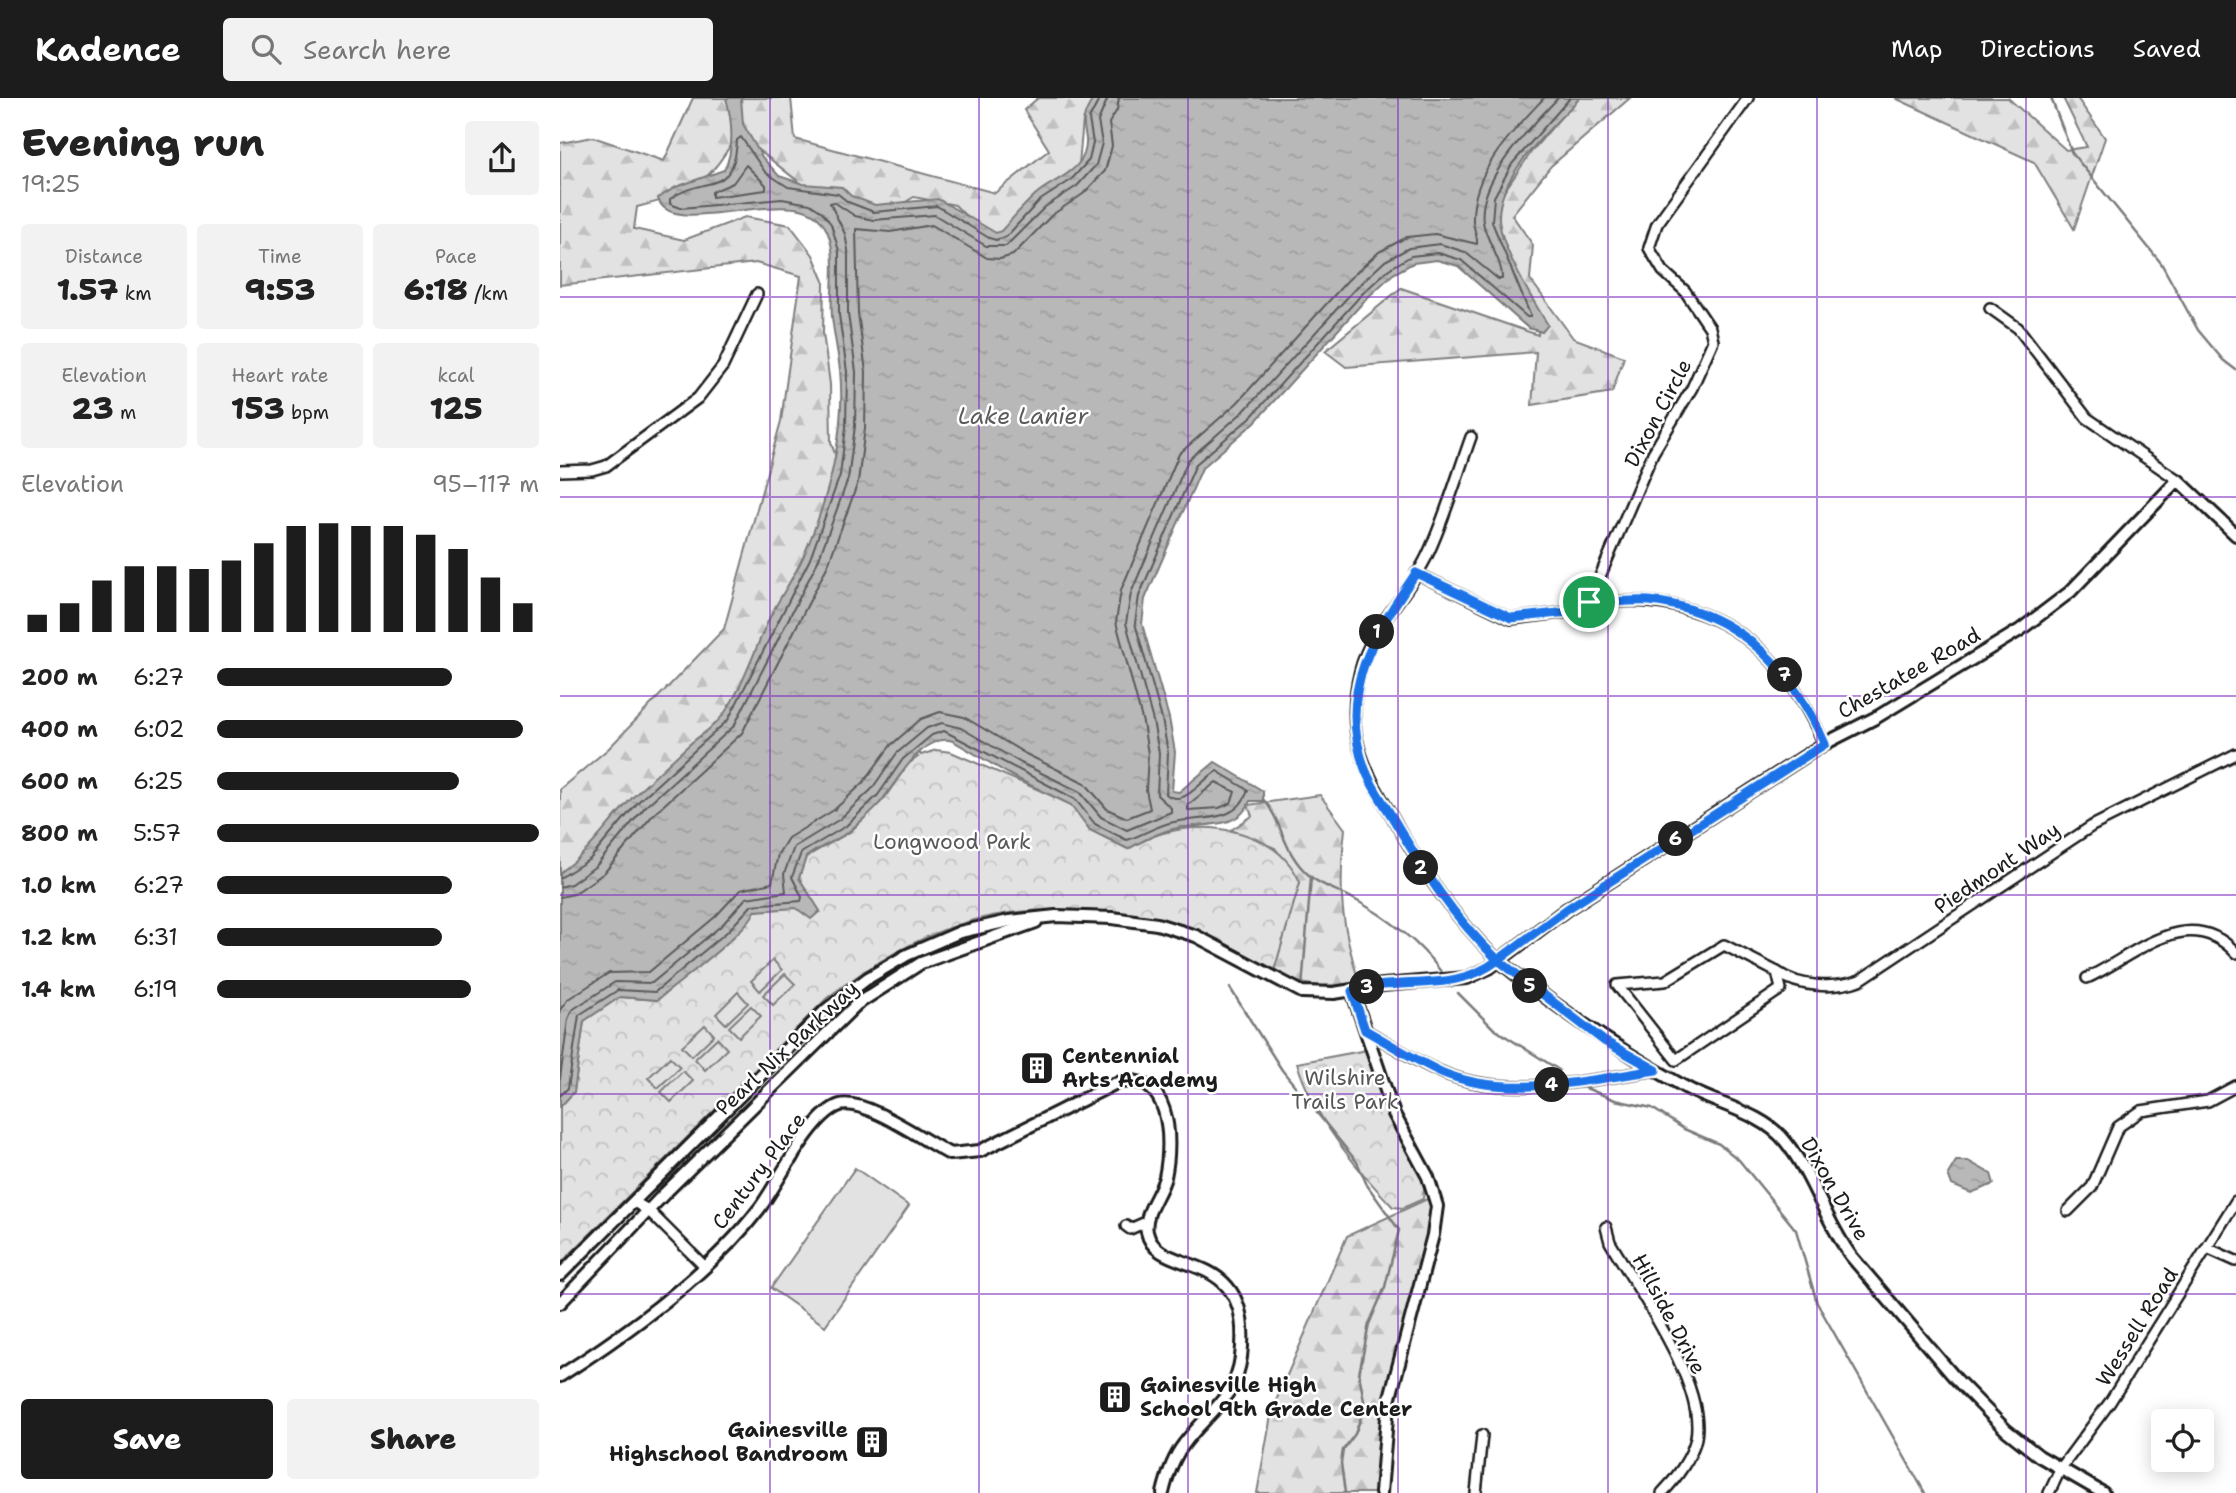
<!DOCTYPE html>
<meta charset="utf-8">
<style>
body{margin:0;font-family:"Shantell Sans",sans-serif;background:#f2f2f2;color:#222;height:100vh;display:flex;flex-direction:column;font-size:26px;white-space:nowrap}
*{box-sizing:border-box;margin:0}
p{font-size:23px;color:#767676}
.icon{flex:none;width:38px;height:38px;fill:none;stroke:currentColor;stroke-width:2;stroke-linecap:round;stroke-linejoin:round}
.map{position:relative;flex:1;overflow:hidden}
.side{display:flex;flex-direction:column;background:#fff;width:560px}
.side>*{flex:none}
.controls{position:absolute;left:1591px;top:1311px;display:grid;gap:14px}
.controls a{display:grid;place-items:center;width:63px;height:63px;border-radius:7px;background:#fff;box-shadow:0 4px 18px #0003;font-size:35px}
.pin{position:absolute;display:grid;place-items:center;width:60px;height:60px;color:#fff;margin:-30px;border:4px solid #fff;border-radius:50%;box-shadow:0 2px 7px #0007}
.km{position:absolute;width:35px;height:35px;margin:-18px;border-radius:50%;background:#222;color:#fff;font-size:19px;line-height:35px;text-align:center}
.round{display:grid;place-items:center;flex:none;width:74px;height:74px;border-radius:7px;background:#f2f2f2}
.overview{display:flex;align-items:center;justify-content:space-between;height:119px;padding:0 21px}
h1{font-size:38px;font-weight:800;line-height:52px}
.metrics{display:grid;grid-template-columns:repeat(3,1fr);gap:10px;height:119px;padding:7px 21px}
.metrics div{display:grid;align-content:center;border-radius:7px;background:#f2f2f2;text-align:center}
.metrics b{font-size:30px;font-weight:800}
.metrics small{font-size:19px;font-weight:400}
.metrics p{font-size:19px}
.chart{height:196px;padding:14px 21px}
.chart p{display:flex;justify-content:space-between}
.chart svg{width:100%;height:126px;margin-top:7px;stroke:#1c1c1c;stroke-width:6}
.primary-button{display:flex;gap:14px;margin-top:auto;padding:14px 21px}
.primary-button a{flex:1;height:80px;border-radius:7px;background:#1c1c1c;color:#fff;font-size:28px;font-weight:800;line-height:80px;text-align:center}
.primary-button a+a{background:#f2f2f2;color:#222}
ul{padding:0 21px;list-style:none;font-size:23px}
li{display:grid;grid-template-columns:112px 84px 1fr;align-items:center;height:52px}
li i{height:18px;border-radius:9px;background:#1c1c1c}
header{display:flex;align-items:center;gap:42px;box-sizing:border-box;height:98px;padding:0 35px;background:#1c1c1c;color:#fff}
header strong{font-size:33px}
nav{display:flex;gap:38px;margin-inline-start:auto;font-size:24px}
.search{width:490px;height:63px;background:#f2f2f2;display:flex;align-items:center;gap:18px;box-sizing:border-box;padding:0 24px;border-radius:7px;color:#767676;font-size:26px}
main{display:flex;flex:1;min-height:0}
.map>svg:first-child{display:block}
.forest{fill:url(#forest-firs);stroke:#7f7f7f;stroke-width:2}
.park{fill:url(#park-crowns);stroke:#7f7f7f;stroke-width:2}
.garden{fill:#e2e2e2;stroke:#7f7f7f;stroke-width:2}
.water{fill:url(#water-ripples);stroke:#7a7a7a;stroke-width:2}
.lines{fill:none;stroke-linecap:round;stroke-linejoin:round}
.shore{stroke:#5a5a5a;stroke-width:2}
.stream{stroke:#7a7a7a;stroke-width:2.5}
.minor-casing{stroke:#1c1c1c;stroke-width:14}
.tertiary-casing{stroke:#1c1c1c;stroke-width:16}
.minor{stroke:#fff;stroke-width:9}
.tertiary{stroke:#fff;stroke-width:10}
.route-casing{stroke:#fff;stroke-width:14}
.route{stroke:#1a73e8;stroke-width:9}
.grid{fill:none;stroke:#7b2cbf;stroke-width:2;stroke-opacity:0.55}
.labels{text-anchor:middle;stroke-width:5;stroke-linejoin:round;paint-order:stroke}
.street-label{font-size:21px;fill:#1c1c1c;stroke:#fff}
.park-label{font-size:21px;fill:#575757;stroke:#fff}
.poi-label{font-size:21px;font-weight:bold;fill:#1c1c1c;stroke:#fff;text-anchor:start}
.water-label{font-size:23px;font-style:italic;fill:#5a5a5a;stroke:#fff}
</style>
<header>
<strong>Kadence</strong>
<div class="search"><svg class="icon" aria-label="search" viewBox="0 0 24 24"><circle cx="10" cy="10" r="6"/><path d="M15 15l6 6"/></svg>Search here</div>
<nav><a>Map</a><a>Directions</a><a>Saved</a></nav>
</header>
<main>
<section class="side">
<div class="overview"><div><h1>Evening run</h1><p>19:25</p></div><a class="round"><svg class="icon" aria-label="share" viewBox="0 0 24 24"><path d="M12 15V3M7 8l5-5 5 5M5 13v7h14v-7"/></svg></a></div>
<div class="metrics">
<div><p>Distance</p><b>1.57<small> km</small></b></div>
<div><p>Time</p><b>9:53</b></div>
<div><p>Pace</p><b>6:18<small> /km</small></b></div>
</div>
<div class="metrics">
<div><p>Elevation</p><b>23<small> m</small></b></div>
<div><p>Heart rate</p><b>153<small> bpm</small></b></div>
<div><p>kcal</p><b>125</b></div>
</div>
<div class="chart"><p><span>Elevation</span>95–117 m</p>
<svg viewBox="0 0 160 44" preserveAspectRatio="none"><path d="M5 44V38M15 44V34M25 44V26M35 44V21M45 44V21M55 44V22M65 44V19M75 44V13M85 44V7M95 44V6M105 44V7M115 44V7M125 44V10M135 44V15M145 44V25M155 44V34"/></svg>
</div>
<ul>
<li><b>200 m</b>6:27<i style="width:73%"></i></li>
<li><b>400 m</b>6:02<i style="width:95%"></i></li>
<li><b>600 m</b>6:25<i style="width:75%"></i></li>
<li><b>800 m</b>5:57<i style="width:100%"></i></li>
<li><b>1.0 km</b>6:27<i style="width:73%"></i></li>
<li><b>1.2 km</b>6:31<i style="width:70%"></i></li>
<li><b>1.4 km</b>6:19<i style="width:79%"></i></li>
</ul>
<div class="primary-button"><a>Save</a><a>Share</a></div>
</section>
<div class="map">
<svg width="1676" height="1395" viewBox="0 0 1676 1395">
<defs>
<pattern id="forest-firs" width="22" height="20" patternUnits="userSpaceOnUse" patternTransform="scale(1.75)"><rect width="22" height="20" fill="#e2e2e2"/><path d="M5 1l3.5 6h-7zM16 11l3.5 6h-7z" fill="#c1c1c1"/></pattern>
<pattern id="park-crowns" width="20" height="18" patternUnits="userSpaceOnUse" patternTransform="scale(1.75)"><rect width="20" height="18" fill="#e2e2e2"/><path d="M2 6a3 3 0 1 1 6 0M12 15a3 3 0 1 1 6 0" fill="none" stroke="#c1c1c1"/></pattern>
<pattern id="water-ripples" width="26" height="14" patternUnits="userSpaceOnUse" patternTransform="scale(1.75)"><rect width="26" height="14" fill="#b8b8b8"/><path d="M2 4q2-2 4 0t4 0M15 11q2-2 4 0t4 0" fill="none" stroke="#9e9e9e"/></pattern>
</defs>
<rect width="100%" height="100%" fill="#fff"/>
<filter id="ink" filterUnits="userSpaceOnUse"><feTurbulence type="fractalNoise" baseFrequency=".0143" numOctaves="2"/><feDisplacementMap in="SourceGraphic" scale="14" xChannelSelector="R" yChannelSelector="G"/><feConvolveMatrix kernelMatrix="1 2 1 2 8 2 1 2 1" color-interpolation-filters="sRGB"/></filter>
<g filter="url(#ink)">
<g class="forest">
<path d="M133,0H231L235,41L435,95L489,52L464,12L478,0H551L523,22L519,67L435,148L395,107L354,99L313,123C290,112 266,102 245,88C224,75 196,44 174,41C147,89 129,96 77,109L74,131L124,142L185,119L230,127L253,157L264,183L263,235L270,286L271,344L286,390L204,569L138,657L0,792V691L48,651L164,531L221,323L241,178L196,165L0,187V45L33,39L104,63Z"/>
<polygon points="1017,0 1070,0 991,68 952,117 973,147 970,181 1013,240 1064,259 1052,294 972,307 976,254 786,269 765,253 841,190 978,237 979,218 934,134 939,101 972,53"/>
<polygon points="1335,0 1448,0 1506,52 1527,49 1503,0 1517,0 1545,40 1514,131 1474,64"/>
<path d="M760,697L785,731C778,794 781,824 799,884C767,890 743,889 713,876L740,784L715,750L671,732L692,718L688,707Z"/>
<polygon points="878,1096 879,1134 837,1269 821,1395 697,1395 712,1312 787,1138"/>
</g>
<g class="park">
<path d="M344,636L361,657L376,652L391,654L479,692L512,707L530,732L568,751C579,745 591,738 603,735C653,722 717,733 740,784L713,876C691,861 669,846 644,835C615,821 582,818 551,814C435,802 359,830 267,900L0,1166V1009L14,993L24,923L60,899L97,902L173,838L194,813L231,809L260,814L239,780L246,759L290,734L323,702L348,666L358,659L342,638Z"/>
<path d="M807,952L833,1026L865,1083L863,1101L843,1110L833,1109C794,1068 754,1020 737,965Z"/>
</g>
<g class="garden">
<polygon points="213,862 222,872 200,893 191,883"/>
<polygon points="225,876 235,886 213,907 203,897"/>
<polygon points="178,894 188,905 166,926 156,916"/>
<polygon points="191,908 201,918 179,939 169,929"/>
<polygon points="145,927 154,937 132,958 122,948"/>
<polygon points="157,940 167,951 145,972 135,961"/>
<polygon points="110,959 120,969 98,990 88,980"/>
<polygon points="123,973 133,983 111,1004 101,994"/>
<polygon points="295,1070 349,1108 265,1228 211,1190"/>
</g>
<g class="water">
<path d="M166,0H181L183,26L202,59L219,78L243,86L282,89L291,98L315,107L378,101L436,135L441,133C452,121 463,108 475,97C490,83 516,77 524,56C532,32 513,29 534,0H1020C992,29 939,76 939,119C939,147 973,203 988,227L982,234L968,230L898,168L877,162L853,165L833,176L806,201L695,324L642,370L585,501L582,526L609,620L615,654L612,693L619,694L655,664L703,693V703H690C678,734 640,724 613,731C597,735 582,743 568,751L530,732L511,707L454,679L393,643C364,633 338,682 323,701C315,712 302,722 292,731C279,743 260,747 246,759L239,780L260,813L251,821L236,810L195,813C189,832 116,887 97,902L60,899L24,923L14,994L0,1009V775C33,751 46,727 73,699C92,681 111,663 131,645C141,637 155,628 163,617C184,588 195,549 211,517C221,497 235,478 244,457C269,399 286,335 280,272C278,254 274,237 272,219C269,188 283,141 256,118C223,90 108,141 98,100L116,89L164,72C175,52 172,21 166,0Z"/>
<polygon points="1396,1063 1408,1063 1431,1076 1434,1086 1411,1095 1392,1087 1388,1076"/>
</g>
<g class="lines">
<g class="shore">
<polygon points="186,67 206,87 206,92 152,99 152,94 173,85"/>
<polygon points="656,684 675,694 671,705 659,710 628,712 628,707"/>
<path d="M0,780L30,761L79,703L168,622L250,461L280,377L286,329L287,274L279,217V153L271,126L262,114L250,106L222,101L121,110L110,106V101C145,76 174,100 177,42L181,39L205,74L228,89L278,96L288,104L314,114L377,108L429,140L436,142L446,139L479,103L511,82L529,62L533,45L529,21L540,0"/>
<polyline points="0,789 11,786 36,768 85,709 174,628 258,463 288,381 295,328 296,274 288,216 288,152 285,136 270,105 274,104 295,118 313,122 375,117 426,148 446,148 485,109 517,88 536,67 542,45 538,23 548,0"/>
<polyline points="0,799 14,796 44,775 93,717 182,635 268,467 298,384 305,330 306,274 298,215 296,131 330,134 372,127 427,160 440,161 453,157 492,117 523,96 545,73 552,48 549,25 557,12 559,0"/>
<path d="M0,912L8,901L49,875L89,874L155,819L180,792L212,785L218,756L228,740L274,712L303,685L331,647L361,621L380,614L404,619L466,656L525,685L547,711L567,720L590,711L586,692L588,656L583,625L556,524L561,492L619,356L677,305L787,183L819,154L847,139L875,136L917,146C918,137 912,129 913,120C913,72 953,33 984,0"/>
<path d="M0,981L8,921L12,912L55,884L92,885L162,827L186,800L226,794L224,776L234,749L280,721L311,692L337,655L367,630L382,625L401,630L461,665L520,694L541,719L567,732L611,714V710L597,697L599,655L593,623L566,525L571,495L628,362L684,313L795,191L825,163L849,150L880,146L905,154L938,181H942C943,163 926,143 923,124C917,81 971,29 998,0"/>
<path d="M0,998L8,990L19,917L58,892L95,894L168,833L192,807L241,803L242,799L232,779L241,755L286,728L318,697L343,661L372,637L384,633L515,701L535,726L567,742C583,737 597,727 614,724C643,718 677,726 688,692L657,673C642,681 624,711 606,696L608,655L602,621L575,525L579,498L636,366L691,319L802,196L829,171L851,158L878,155L901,162L967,219H971L932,124L934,99L952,66L1010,0"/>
</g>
<g class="stream">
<polyline points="1491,0 1512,55 1601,165 1638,232 1663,262 1676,272"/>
<path d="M703,701C724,724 721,754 751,779C762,788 777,792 790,799C824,817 859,843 882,875"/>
<polyline points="670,890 722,972 797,1064 807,1087 839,1132 825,1189 809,1226 799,1276 805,1308 795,1336 783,1352 781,1365 785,1395"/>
<polyline points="742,890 751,779"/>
<polyline points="898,895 934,931 999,972"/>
<polyline points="1021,988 1055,1002 1092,1010 1124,1031 1159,1046 1179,1062 1236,1132 1257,1205 1365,1395"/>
</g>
<g class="minor-casing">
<g id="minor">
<polyline points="1430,210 1458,230 1527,320 1618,382"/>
<path d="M911,339C897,378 885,420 867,458C848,498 811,528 800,573C784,637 804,670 834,722C865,777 893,818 938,862"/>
<polyline points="0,373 32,372 46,368 138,300 163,268 197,196"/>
<polyline points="856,475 951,521 1008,514 1029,504 1093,355 1132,290 1153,243 1150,230 1125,193 1103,173 1089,150 1097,126 1188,0"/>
<path d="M1029,504C1049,505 1069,502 1089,504C1177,512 1231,569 1264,646"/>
<polygon points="1164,847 1217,874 1221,891 1116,962 1057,887 1105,883"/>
<path d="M1217,874C1240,890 1275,891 1300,882L1532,728L1676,656"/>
<path d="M1527,880C1573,859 1628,803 1676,855"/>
<path d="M805,932C830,946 855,963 881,974C944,1002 1030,982 1096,972"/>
<polyline points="74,1104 88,1112 145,1169"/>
<polyline points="1508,1113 1532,1089 1558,1029 1581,1013 1648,1003 1676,988"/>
<polyline points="566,1128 570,1131 586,1124"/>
<path d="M1046,1129L1050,1144C1078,1192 1146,1286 1136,1340C1132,1359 1116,1381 1102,1395"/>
<polyline points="1647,1150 1676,1163"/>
<polyline points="916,1395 922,1337"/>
<polyline points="1489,1395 1501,1370 1550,1304 1676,1103"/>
</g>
</g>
<g class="tertiary-casing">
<g id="tertiary">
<path d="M938,862C997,910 1057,951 1123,988C1154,1006 1202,1014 1225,1043C1253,1077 1265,1123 1291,1158L1396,1281L1446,1332L1479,1358L1543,1395"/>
<polyline points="792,893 834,1016 868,1079 877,1108 873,1137 828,1307 821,1395"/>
<polyline points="0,1177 266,912 308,880 347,857 400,834 449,823 496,818 552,820 597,826 636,838 742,894 774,895 823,887 907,880 929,870 1007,811 1264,646 1317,619 1460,532 1510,494 1618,382 1676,437"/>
<polyline points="0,1205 105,1095 297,906 361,865 476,824"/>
<path d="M0,1278C69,1234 149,1176 199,1111C218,1086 251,1016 280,1007C305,1000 366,1044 390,1056L420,1053L554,986C611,968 613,1042 605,1079C601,1096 583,1115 587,1134C597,1182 695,1144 681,1259C676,1300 646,1316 624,1346C613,1360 607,1378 603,1395"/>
</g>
</g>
<use href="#minor" class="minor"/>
<use href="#tertiary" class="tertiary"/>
</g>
</g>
<g class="lines" filter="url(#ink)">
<g class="route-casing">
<path id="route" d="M1029,504L1008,514L951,520L856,475C814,537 776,594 805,671C812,690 824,705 834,722C866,776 892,818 938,862C895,896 841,878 792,893L805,932C830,946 855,962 881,974C945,1002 1030,982 1096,972L1044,943L938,862L1007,811L1265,646C1231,569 1177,512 1089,503C1069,502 1049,505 1029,504"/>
</g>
<use href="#route" class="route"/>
</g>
<path class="grid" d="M210,0V1395M419,0V1395M628,0V1395M838,0V1395M1048,0V1395M1257,0V1395M1466,0V1395M0,199H1676M0,399H1676M0,598H1676M0,797H1676M0,996H1676M0,1196H1676"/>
<defs>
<g id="building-square" transform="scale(1.75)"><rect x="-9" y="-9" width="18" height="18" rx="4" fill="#1c1c1c" stroke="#fff"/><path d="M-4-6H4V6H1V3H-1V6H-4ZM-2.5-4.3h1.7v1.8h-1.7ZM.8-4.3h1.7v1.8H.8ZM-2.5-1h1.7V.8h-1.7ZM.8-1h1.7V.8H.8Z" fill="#fff"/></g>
</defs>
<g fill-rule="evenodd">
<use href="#building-square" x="477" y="970"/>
<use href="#building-square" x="555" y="1299"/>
<use href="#building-square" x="312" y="1344"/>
</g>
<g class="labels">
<g class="street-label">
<text transform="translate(1098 315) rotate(-62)" y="7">Dixon Circle</text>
<text transform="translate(1349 575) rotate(-30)" y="7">Chestatee Road</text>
<text transform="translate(1437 770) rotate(-34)" y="7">Piedmont Way</text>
<text transform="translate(227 950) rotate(-43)" y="7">Pearl Nix Parkway</text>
<text transform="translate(199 1073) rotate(-53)" y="7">Century Place</text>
<text transform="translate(1275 1091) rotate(60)" y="7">Dixon Drive</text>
<text transform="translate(1109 1216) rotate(62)" y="7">Hillside Drive</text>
<text transform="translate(1577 1229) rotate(-58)" y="7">Wessell Road</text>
</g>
<g class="park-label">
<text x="392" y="751">Longwood Park</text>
<text x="785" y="987">Wilshire<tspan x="785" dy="24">Trails Park</tspan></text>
</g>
<g class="poi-label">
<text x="502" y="965">Centennial<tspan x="502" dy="24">Arts Academy</tspan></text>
<text x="580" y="1294">Gainesville High<tspan x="580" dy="24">School 9th Grade Center</tspan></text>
<text x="288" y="1339" text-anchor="end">Gainesville<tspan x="288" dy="24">Highschool Bandroom</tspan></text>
</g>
<g class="water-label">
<text x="463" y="326">Lake Lanier</text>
</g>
</g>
</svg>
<div class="controls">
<a><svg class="icon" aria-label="locate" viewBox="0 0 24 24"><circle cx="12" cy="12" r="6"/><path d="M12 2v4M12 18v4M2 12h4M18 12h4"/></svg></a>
</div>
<div class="pin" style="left:1029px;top:504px;background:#1e9e55"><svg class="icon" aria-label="arrive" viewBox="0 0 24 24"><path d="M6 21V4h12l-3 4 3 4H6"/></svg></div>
<b class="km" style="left:817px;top:534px">1</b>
<b class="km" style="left:861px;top:770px">2</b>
<b class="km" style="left:807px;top:889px">3</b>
<b class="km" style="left:992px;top:987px">4</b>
<b class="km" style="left:970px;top:888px">5</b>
<b class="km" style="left:1116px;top:741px">6</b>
<b class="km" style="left:1225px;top:577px">7</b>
</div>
</main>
